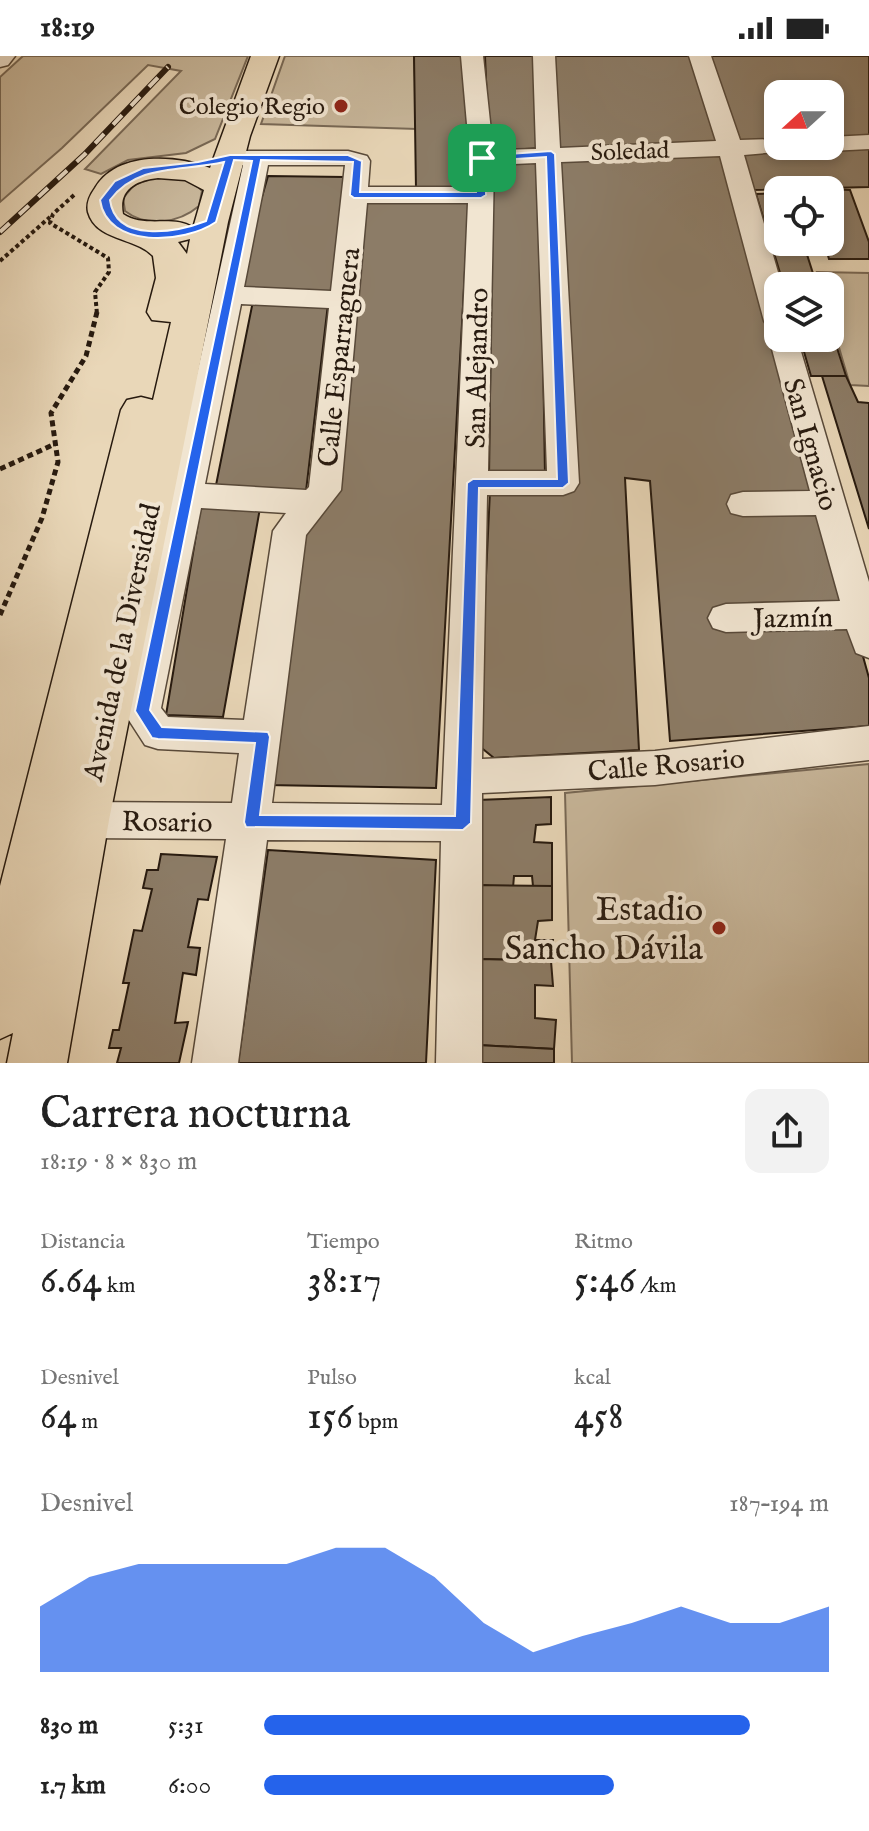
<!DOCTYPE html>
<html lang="es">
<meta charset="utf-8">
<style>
body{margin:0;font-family:"IM FELL English",serif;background:#f2f2f2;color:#222;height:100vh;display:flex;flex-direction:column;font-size:30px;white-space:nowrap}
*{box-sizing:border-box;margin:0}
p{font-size:26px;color:#767676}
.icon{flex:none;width:44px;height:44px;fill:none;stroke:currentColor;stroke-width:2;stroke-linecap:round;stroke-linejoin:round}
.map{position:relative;height:1007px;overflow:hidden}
.side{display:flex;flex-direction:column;background:#fff;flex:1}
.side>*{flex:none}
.needle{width:52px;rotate:249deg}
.fabs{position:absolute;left:764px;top:24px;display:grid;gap:16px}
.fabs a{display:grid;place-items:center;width:80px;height:80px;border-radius:16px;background:#fff;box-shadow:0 4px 12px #0003;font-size:40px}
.pin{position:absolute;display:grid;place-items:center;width:68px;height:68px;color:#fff;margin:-34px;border-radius:16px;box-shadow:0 4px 12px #0006}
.round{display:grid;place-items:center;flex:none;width:84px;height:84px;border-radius:16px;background:#f2f2f2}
.head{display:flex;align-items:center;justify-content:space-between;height:136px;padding:0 40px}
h1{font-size:44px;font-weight:600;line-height:60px}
.stats{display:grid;grid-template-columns:repeat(3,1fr);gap:12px;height:136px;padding:8px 40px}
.stats div{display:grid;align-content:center}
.stats b{font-size:40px;font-weight:600}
.stats small{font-size:22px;font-weight:400}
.stats p{font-size:22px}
.chart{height:224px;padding:16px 40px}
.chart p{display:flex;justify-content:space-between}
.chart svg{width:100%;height:144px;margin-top:8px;fill:#2563eb;opacity:.7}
ul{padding:0 40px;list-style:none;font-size:26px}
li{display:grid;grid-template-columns:128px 96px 1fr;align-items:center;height:60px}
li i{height:20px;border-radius:10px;background:#2563eb}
.status{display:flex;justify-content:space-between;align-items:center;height:56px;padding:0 40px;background:#fff;direction:ltr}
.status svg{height:22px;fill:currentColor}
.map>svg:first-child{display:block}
.green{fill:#c8b79b;stroke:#786855;stroke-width:2}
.building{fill:#8c7c67;stroke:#271a0f;stroke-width:2}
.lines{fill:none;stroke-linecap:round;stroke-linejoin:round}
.minor-casing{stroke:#584939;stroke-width:3}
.major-casing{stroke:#271a0f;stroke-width:3}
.path-far1{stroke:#271a0f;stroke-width:4;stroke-dasharray:4 3;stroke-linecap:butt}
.path{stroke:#271a0f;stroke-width:5;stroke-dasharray:6 4;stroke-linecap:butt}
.minor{fill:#f1e5d1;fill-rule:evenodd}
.major{fill:#e9d7b8;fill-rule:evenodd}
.rail-casing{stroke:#271a0f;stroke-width:6}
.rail{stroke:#f1e5d1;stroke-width:4;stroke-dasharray:13;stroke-linecap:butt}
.route{fill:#2563eb;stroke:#fff;stroke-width:2;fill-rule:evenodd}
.poi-dot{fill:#8f2418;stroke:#f1e5d1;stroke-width:3}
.labels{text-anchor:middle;stroke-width:8;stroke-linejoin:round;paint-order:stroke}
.far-poi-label{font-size:24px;fill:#271a0f;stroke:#f1e5d1;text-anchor:end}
.far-street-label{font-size:24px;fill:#271a0f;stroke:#f1e5d1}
.street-label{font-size:28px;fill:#271a0f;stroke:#f1e5d1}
.near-poi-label{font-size:34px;fill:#271a0f;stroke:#f1e5d1;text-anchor:end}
</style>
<div class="status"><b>18:19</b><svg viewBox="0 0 49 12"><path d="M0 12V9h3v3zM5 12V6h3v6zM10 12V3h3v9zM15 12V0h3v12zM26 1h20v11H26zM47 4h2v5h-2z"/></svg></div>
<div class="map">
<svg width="869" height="1007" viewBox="0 0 869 1007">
<rect width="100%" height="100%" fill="#e9d7b8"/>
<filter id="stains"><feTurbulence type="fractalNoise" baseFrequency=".0025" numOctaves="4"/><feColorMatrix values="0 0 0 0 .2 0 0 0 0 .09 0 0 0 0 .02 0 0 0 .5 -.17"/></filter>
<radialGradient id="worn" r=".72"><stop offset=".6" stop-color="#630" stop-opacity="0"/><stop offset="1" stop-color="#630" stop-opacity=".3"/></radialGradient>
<g class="green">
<polygon points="23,0 248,0 215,83 186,97 128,104 101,118 85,113 181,15 148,9 62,92 0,146 0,21"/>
<polygon points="285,0 414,0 417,73 261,68"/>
<path d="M155,121C172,121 190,120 202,135L199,150C179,167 147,172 125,155L123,142L134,129Z"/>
<polygon points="817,216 869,217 869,330 850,329 830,261 830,230 821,230"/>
<polygon points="869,708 869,1007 572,1007 565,737"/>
</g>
<g class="building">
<polygon points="414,0 465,0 470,134 416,134"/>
<polygon points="485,0 538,0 542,92 489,95"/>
<polygon points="555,0 693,0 719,86 558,93"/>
<polygon points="707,0 869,0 869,81 830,82 830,38 778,38 778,84 736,85"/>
<polygon points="869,91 869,131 751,134 738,98"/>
<polygon points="722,97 817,437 742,458 824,459 849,545 747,547 748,555 854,568 869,622 869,670 670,685 650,425 625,422 639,694 494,702 478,689 490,435 571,436 559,103"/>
<polygon points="493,105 540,106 545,420 489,421"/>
<polygon points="268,120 345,121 333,237 235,234"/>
<polygon points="807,132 850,134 869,186 869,203 829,203 824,186 830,186 830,134"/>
<polygon points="778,137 778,186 803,186 817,230 784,230 756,138"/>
<polygon points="469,143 436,732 267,729 304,479 365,144"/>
<polygon points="253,245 328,248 306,435 215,434"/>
<polygon points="830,270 846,320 811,320 800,282 830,282"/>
<polygon points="822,320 846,320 858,346 869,347 869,473"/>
<polygon points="201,449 260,452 223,661 166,659"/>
<polygon points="551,741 551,768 536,769 534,786 552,787 552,830 533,830 532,820 514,820 513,832 478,829 477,744"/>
<polygon points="268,794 436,804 426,1007 238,1007"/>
<polygon points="161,798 217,801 208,844 198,843 188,891 200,892 196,919 183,917 175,967 188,966 179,1007 117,1007 121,992 109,992 113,974 119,974 129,927 123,927 134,874 142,875 152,833 143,832 147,814 158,814"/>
<polygon points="478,829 552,830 552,864 538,865 535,884 553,884 551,905 479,903"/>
<polygon points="479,903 551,905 553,930 535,929 535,962 556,964 554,993 477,989"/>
<polygon points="477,989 554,993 554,1007 478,1007"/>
</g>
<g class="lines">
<g class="minor-casing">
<g id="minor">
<polygon points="0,0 15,0 8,9 0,11"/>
<path d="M461,0H483L493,94L536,93L533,0H555L560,92L716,85L689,0H711L740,84L778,83V90H790L787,95L744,99L782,230H778V274L768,271L764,265L720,100L561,106L579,427L574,435L563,439H487L482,703L655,695L869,670V704L655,729L482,737V1007H436L441,785L267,784L238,1007H192L226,783L83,782L69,777L63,764L69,751L83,746L232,747L239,697L158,693L145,689L123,655L243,109L221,107L218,102L221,97L230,95H348L367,100L370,105L368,131H468L470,102ZM536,107L547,415H488L494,109ZM268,109H345L331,235L244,231ZM367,147H468L442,749L272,747L306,479L341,434ZM241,248L329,252L309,431L306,434L205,428ZM201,452L286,457L273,475L244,664L168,661L161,652Z"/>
<polygon points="869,79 869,93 830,95 819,90 830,90 830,81"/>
<polygon points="778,274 778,282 797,282 869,526 869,602 856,597 847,573 726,576 713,572 708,562 713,552 726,548 840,545 816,459 743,460 731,457 727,448 731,439 743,436 810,435 769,282"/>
</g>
</g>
<g class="major-casing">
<path id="major" d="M251,0H279L250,80L228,166L109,764L67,1007H7L13,977L0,983V830L121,354L127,344L141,341L153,344L171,266L152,264L147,256L156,222L153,200C135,181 96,185 88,156C86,147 90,139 95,132C117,95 175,99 210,112ZM158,122L185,124L204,134L193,172C174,158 145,173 123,158C118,134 136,124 158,122ZM190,183L187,198L178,186Z"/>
</g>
<g class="path-far1">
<polyline points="74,139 53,158 50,167 108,202 109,216 95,236 97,258"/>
<polyline points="0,205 50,161"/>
</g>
<g class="path">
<polyline points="0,413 55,388"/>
<polyline points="0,559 42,462 58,406 51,357 86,300 97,256"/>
</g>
<use href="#minor" class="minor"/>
<use href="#major" class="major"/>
<g class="rail-casing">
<polyline id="rail" points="0,176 84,99 168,11"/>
</g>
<use href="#rail" class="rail"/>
</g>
<path class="route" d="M551,95L555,98L569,427L563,432H479L471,767L463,774L246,771L244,766L255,687L158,683L152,682L135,655L252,105L234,104L216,166C184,188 107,193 100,144L115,125L143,112L198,106L230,99H348L362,105L360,136H476L478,100ZM546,101L557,423H473L467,427L455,760L260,759L270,681L268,676L162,671L150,654L261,104L353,106L350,139L354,142H481L486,139V105ZM224,106L206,165C177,176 116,188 110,144C138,107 181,116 224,106Z"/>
<g class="poi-dot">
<circle cx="341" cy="50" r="8"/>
<circle cx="719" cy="872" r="8"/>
</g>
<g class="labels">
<g class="far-poi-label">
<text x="325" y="58">Colegio Regio</text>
</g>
<g class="far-street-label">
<text transform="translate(630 95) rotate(-2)" y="8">Soledad</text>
</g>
<g class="street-label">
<text transform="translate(338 301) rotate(-84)" y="10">Calle Esparraguera</text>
<text transform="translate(476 312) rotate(-89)" y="10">San Alejandro</text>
<text transform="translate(812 388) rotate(74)" y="10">San Ignacio</text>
<text transform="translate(793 561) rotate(-1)" y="10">Jazmín</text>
<text transform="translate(121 586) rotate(-78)" y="10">Avenida de la Diversidad</text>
<text transform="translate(666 708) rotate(-5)" y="10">Calle Rosario</text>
<text transform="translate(167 765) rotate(1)" y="10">Rosario</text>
</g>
<g class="near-poi-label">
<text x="703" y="864">Estadio<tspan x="703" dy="39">Sancho Dávila</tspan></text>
</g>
</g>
<rect width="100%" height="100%" filter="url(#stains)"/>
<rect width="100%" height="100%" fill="url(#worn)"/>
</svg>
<div class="fabs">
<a><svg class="needle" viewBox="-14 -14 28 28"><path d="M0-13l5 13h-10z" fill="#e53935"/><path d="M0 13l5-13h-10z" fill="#767676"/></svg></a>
<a><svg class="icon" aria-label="locate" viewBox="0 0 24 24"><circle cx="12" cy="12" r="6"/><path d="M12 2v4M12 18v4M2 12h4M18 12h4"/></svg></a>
<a><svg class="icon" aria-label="layers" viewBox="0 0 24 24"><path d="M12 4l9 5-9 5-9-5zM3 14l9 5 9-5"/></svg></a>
</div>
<div class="pin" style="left:482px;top:102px;background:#1e9e55"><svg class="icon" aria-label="arrive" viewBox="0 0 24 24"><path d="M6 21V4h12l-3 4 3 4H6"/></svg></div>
</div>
<section class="side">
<div class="head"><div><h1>Carrera nocturna</h1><p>18:19 · 8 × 830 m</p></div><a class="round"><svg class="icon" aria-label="share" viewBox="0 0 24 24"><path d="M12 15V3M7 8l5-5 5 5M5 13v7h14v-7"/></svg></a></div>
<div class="stats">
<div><p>Distancia</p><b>6.64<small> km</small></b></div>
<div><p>Tiempo</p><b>38:17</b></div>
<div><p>Ritmo</p><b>5:46<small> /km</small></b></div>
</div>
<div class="stats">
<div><p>Desnivel</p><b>64<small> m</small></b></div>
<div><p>Pulso</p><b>156<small> bpm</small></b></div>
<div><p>kcal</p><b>458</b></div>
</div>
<div class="chart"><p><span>Desnivel</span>187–194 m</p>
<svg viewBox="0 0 160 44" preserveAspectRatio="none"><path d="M0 44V24L10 15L20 11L30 11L40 11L50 11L60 6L70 6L80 15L90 29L100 38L110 33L120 29L130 24L140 29L150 29L160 24V44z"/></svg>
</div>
<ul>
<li><b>830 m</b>5:31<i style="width:86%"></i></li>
<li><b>1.7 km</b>6:00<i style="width:62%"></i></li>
</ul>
</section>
